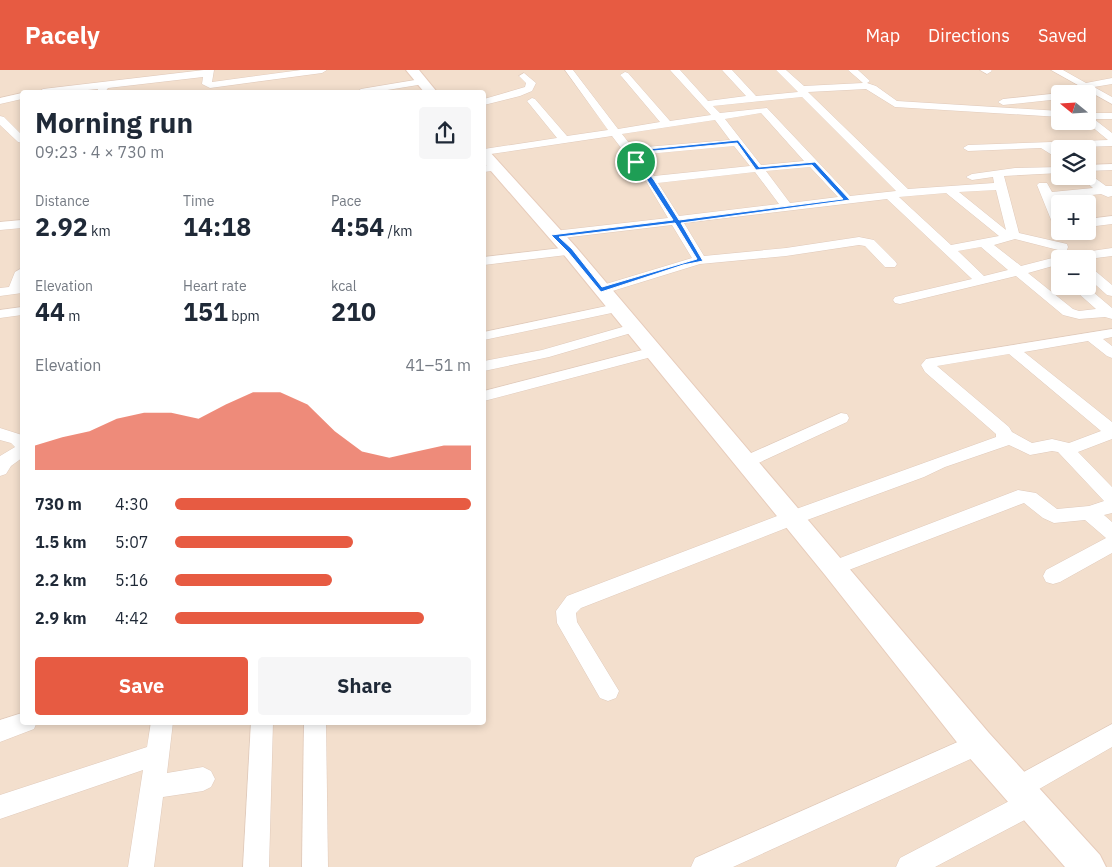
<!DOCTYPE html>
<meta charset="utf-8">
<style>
body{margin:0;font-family:"IBM Plex Sans",sans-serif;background:#f6f6f7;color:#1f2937;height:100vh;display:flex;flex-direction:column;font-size:19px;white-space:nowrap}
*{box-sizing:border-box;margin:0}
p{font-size:16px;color:#747a83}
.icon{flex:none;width:28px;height:28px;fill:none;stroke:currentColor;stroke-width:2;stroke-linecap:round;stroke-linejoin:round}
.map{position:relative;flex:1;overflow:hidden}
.details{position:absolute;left:20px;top:20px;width:466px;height:635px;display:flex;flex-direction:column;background:#fff;border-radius:5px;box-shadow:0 2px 8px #0003}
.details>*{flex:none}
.needle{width:32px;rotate:288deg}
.fabs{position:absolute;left:1051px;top:15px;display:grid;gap:10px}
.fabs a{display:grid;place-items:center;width:45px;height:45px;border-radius:5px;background:#fff;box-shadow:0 2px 8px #0003;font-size:25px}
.pin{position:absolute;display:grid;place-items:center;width:42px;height:42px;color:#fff;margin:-21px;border:2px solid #fff;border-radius:50%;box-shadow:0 1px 5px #0007}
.round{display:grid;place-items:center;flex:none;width:52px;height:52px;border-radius:5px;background:#f6f6f7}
.overview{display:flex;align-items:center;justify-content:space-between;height:85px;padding:0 15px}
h1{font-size:28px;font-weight:700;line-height:38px}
.figures{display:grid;grid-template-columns:repeat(3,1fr);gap:8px;height:85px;padding:5px 15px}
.figures div{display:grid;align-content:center}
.figures b{font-size:25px;font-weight:700}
.figures small{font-size:14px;font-weight:400}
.figures p{font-size:14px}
.chart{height:140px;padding:10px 15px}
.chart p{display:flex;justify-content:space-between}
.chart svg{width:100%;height:90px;margin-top:5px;fill:#e75b42;opacity:.7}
.button{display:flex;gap:10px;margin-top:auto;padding:10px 15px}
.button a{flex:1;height:58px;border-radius:5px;background:#e75b42;color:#fff;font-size:20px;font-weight:700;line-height:58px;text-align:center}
.button a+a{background:#f6f6f7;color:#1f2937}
ul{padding:0 15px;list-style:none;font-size:16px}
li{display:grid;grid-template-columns:80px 60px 1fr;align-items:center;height:38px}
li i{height:12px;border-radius:6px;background:#e75b42}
header{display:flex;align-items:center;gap:30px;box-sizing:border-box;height:70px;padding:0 25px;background:#e75b42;color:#fff}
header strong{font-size:24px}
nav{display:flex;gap:28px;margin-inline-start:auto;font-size:18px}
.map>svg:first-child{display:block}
.residential{fill:#f3dfcd;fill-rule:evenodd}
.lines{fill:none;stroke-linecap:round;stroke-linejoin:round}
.street-casing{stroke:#e0cabb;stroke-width:1}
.secondary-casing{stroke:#e7ccbb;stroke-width:2}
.street{fill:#fff;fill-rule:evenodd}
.secondary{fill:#fff;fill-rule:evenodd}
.route{fill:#1a73e8;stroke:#fff;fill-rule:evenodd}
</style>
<header>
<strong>Pacely</strong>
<nav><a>Map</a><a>Directions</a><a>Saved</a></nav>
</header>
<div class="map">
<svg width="1112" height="797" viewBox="0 0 1112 797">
<rect width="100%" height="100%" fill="#fceedf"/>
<path class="residential" d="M0,0H1112V797H0ZM22,22H484V652H22ZM1060,24H1088V51H1060ZM1060,79H1088V106H1060ZM1060,134H1088V161H1060ZM1060,189H1088V216H1060Z"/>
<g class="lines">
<g class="street-casing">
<g id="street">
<polygon points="204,0 214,0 212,12 301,0 327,0 322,3 210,18 202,14 203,7 108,18 105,22 97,22 98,19 67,22 38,22 43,19"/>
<path d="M565,0H573L618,59L660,52L622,7L620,5L625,2L628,3L670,51L711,45L670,0H680L708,31L746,26L722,0H732L756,26L798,22L776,0H786L804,16L863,13L848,0H858L870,11L867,13L876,16L897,31L1060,41V47L895,37L866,19L808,22L908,119L994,113L993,107L972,110L966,107L972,104L1015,98L1060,97V103L1004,106L1019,163L1067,174L1068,177L1067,180L1062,181L1015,169L994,175L1021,196L1064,185L1112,178V186L1088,189H1060V194L1028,203L1073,239L1079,241L1096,239L1070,216H1086L1112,238V249L1105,247L1079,249L1063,245L1016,206L900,234L895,233L893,230L895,227L972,209L887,129L684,153L704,186L786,178L859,167L874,170L895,191L897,194L895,197H885L865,176L859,175L786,186L700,194L606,223H596L594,220L596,217L692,188L672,155L554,169L548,165L554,161L668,148L646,111L612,66L484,85V79L557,68L527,31L532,28L535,29L567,66L608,60ZM802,27L896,121L850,126L767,38L720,43L713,36ZM761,43L804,91L761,95L725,49ZM715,50L730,70L633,78L622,64ZM734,76L750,96L654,106L637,85ZM810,97L838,127L790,133L766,101ZM755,102L779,134L679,146L658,113ZM996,120L1006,160L959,122ZM946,123L999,166L951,175L899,127ZM981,177L1008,200L984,206L958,181Z"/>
<polygon points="980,0 991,0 992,1 987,4"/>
<polygon points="1051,0 1063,0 1086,13 1112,8 1112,14 1094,17 1112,27 1112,34"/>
<polygon points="524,3 536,13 532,21 520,26 484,35 484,29 525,17 526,13 519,6"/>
<polygon points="421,9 424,10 424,14 375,22 356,22 361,19"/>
<polygon points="22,23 22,29 0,34 0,28"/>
<polygon points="1060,23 1063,24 1060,24 1060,29 1003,35 998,32 1003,29"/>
<polygon points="1088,43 1112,43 1112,49 1094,49 1112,63 1112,76 1054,78 1060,82 1060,90 1041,78 968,81 963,78 968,75 1108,70 1085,51 1088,51"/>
<polygon points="0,46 4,47 22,65 22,73 18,72 0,55"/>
<polygon points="1112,94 1112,100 1088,101 1088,95"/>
<polygon points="495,95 501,98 499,100 484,102 484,96"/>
<polygon points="1088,103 1106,116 1112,116 1112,126 1108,127 1101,124 1054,129 1060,143 1060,161 1065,161 1056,162 1037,115 1039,113 1047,113 1052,122 1093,118 1079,106 1088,106"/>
<polygon points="1112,146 1112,154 1088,157 1088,149"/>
<polygon points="22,150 22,158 0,160 0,152"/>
<polygon points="570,177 576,181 575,184 484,195 484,187"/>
<polygon points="22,198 22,223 0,226 0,218 9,217 15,202"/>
<polygon points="1088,198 1093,199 1112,215 1112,226 1107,225 1088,208"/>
<polygon points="616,234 621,235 623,238 621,241 484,270 484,262"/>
<polygon points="22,237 22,245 0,248 0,240"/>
<polygon points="633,254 638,255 640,258 638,261 549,287 484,301 484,291 542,280"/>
<path d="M1112,259V267L1103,269L1112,276V288L1107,286L1088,271L1024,282L1112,352V369L1078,382L1112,417V443L1104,445L1112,452V483L1060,512L1053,514L1046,512L1043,506L1046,500L1106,468L1085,450L1054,453L1043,448L1024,433L841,503L834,506L827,503L824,498L827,493L1018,420L1036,423L1057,439L1089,436L1104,431L1058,382L1052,381L1030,385L1009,375L945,397L924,407L799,453L581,538L576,543L577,552L619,621L616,628L608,631L600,628L557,553L556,541L567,526L785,443L996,367V364L925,302L921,295L926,289ZM1009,284L1101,361L1069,373L1052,369L1032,373L1012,362L1009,357L937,296Z"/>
<polygon points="654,277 659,279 662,282 659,285 484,331 484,321"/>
<polygon points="841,343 847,344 849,348 847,352 752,396 746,398 740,396 737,392 740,388"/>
<polygon points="0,358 22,365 22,388 11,396 6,404 0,406 0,386 15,377 11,373 0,370"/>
<polygon points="22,643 22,652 37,652 34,659 0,672 0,650"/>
<polygon points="151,652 173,652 167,703 203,697 211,701 215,709 211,717 203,721 163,727 154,797 128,797 143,700 0,749 0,725 147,677"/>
<polygon points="251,652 273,652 269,797 243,797"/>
<polygon points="304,652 326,652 328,797 302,797"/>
<polygon points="1112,654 1112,677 1034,722 1040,724 1043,733 1040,742 935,797 896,797 900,788 1015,728 1009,726 1006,718 1009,710"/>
<polygon points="978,663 986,666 990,674 986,682 733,797 691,797 695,788"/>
</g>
</g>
<g class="secondary-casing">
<g id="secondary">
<polygon points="406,0 419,0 437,22 424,22"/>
<polygon points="484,80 489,81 576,177 989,663 1100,785 1106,797 1065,797 967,685 825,505 564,185 484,93"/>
</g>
</g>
<use href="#street" class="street"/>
<use href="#secondary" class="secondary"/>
</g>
<path class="route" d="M738,70L759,97L815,92L850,130L681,153L703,191L683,195L601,222L568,182L551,165L673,150L628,81ZM737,73L756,100L812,95L843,129L679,150L654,110L633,83ZM675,153L697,189L602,217L572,179L559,167Z"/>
</svg>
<div class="fabs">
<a><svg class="needle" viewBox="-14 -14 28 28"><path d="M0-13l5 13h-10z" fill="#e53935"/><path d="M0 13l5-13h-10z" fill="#747a83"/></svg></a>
<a><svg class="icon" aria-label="layers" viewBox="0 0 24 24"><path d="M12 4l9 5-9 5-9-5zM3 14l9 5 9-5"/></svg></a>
<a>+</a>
<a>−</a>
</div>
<div class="pin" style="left:636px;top:92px;background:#1e9e55"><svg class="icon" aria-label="arrive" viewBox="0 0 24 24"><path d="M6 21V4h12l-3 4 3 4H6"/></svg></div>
<section class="details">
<div class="overview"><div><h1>Morning run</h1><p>09:23 · 4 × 730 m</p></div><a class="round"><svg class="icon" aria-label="share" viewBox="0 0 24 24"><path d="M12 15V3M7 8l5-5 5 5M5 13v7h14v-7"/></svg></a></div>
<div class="figures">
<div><p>Distance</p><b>2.92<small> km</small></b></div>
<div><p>Time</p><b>14:18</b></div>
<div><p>Pace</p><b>4:54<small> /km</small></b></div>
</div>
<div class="figures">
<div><p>Elevation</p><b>44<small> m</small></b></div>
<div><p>Heart rate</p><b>151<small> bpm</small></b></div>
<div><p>kcal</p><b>210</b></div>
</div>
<div class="chart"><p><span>Elevation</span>41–51 m</p>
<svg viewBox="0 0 160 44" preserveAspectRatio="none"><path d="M0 44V32L10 28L20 25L30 19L40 16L50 16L60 19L70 12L80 6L90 6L100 12L110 25L120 35L130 38L140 35L150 32L160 32V44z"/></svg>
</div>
<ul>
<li><b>730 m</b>4:30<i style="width:100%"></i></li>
<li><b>1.5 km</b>5:07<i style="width:60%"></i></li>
<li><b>2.2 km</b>5:16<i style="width:53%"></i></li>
<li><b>2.9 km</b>4:42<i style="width:84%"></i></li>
</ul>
<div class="button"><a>Save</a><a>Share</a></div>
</section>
</div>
